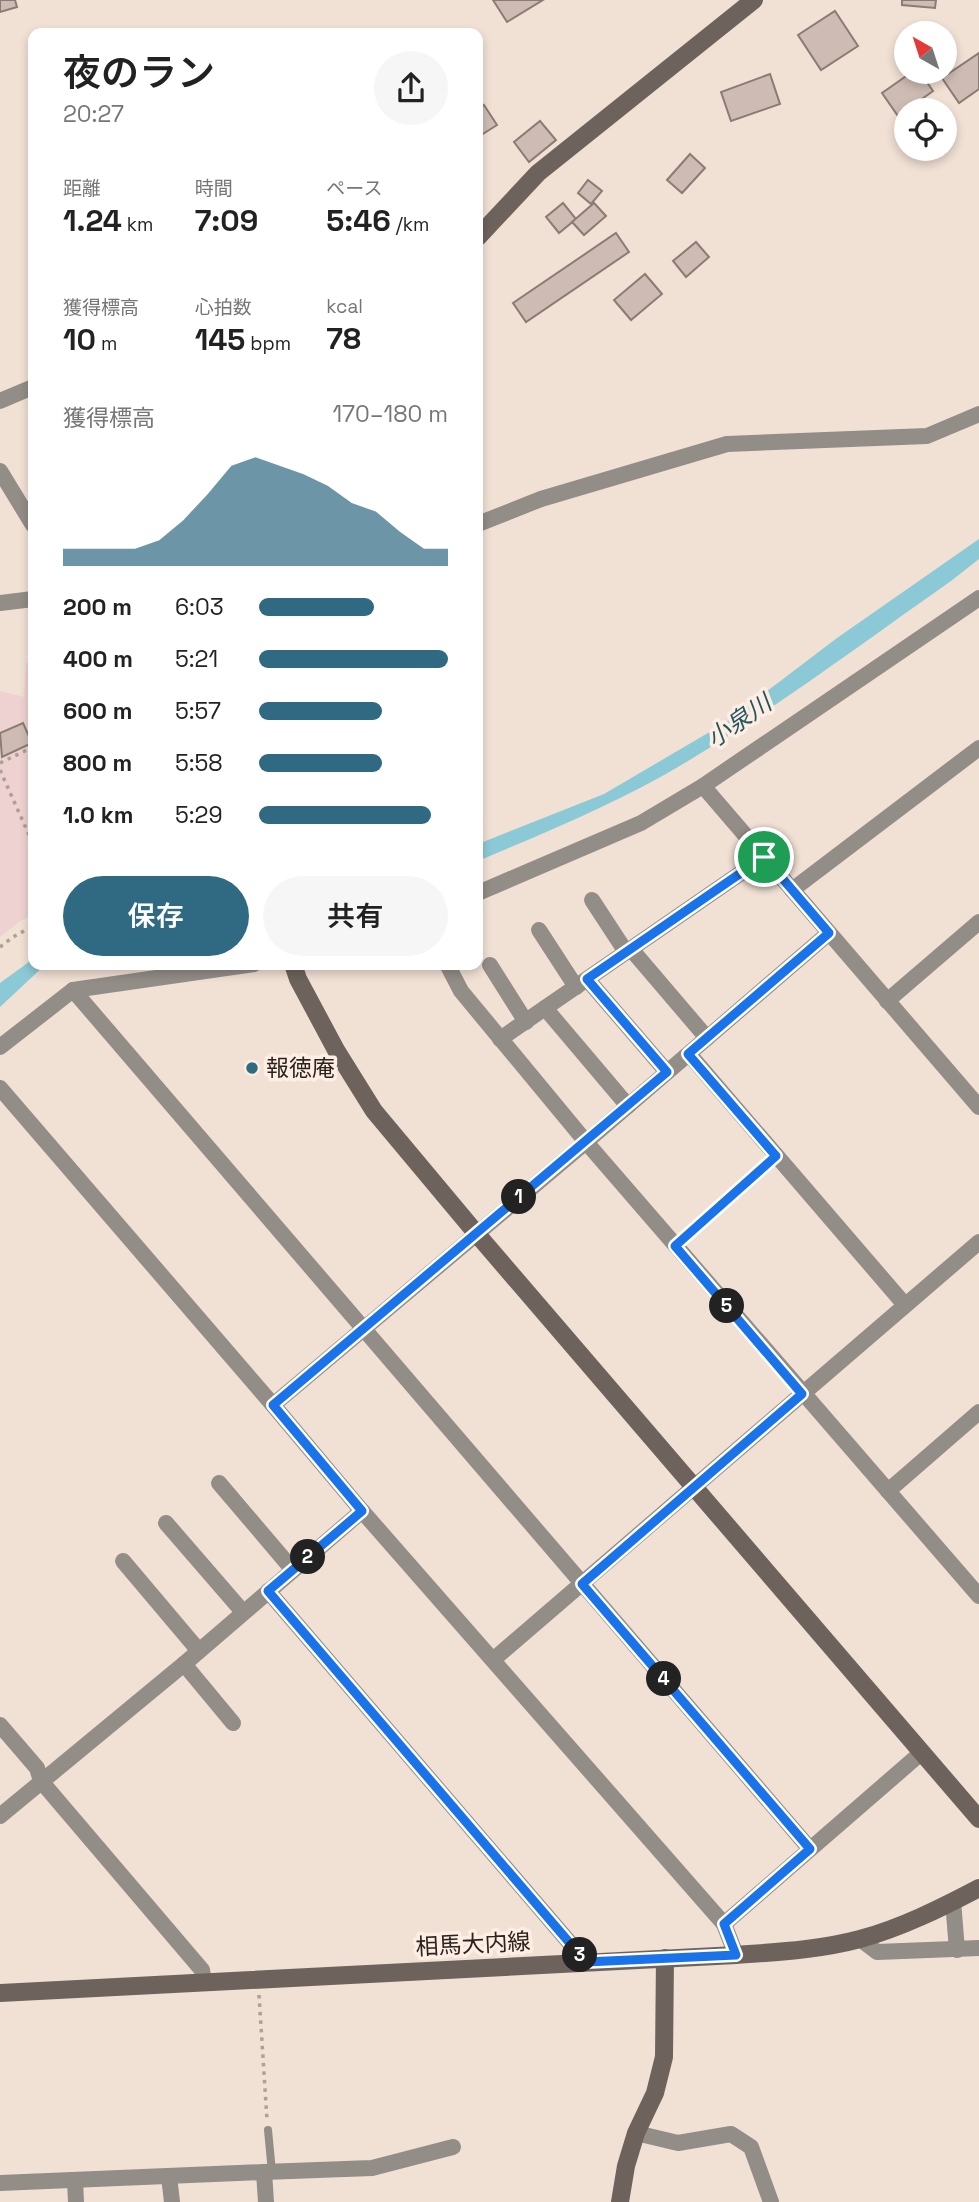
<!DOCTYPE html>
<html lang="ja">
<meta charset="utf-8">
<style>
body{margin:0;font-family:"Space Grotesk","Noto Sans JP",sans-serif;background:#f6f6f6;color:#222;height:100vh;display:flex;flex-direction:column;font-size:26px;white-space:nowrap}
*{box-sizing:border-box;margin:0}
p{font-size:23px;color:#767676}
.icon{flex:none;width:38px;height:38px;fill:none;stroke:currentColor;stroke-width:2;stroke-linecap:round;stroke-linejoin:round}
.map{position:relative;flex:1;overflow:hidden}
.details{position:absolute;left:28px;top:28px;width:455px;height:942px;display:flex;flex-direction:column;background:#fff;border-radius:14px;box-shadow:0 4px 10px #0003}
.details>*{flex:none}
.needle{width:46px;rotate:321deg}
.buttons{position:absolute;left:894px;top:21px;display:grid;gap:14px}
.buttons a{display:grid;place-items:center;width:63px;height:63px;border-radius:50%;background:#fff;box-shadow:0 4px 10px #0003;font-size:35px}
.pin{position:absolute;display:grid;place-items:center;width:60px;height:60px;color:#fff;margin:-30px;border:4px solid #fff;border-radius:50%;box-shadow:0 2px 7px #0007}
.km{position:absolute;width:35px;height:35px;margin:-18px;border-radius:50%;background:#222;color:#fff;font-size:19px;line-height:35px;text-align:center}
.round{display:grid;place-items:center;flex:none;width:74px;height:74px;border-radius:37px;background:#f6f6f6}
.headline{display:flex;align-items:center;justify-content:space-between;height:119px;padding:0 35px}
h1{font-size:38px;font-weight:600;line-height:52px}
.stats{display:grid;grid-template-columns:repeat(3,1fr);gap:10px;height:119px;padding:7px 35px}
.stats div{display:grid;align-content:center}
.stats b{font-size:30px;font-weight:600}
.stats small{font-size:19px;font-weight:400}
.stats p{font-size:19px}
.chart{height:196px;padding:14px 35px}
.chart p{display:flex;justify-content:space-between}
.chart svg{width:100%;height:126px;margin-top:7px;fill:#2f6a82;opacity:.7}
.primary-button{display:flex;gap:14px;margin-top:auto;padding:14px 35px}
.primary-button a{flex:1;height:80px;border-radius:42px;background:#2f6a82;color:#fff;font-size:28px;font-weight:600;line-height:80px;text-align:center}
.primary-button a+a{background:#f6f6f6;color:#222}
ul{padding:0 35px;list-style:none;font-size:23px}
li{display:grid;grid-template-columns:112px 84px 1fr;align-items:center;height:52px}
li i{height:18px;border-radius:9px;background:#2f6a82}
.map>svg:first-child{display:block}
.commercial{fill:#edd2d1}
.water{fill:#8cc9d6}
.building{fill:#cebcb4;stroke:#8c7b74;stroke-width:2}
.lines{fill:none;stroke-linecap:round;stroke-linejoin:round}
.path{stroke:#ada096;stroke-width:3.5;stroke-dasharray:3.5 5;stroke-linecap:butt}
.lane{stroke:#938d87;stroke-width:8}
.street{stroke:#938d87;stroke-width:16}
.secondary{stroke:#6d635c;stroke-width:18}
.route-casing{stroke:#fff;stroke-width:14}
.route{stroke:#1a73e8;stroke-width:9}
.poi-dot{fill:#2f6a82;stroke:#feede2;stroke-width:2.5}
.labels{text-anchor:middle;stroke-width:7;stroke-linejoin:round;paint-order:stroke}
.poi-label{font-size:23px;fill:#2a2420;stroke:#feede2;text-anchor:start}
.street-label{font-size:23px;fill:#2a2420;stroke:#feede2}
.water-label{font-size:24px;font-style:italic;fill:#21555f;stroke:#feede2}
</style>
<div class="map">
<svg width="979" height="2202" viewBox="0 0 979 2202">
<rect width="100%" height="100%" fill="#f1e0d4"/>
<polygon class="commercial" points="26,663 33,663 33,915 20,921 0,937 0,691 24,697"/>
<g class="water">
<path d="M979,539V559L951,581C864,642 779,706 688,761C622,801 549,831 478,861V844L604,794L725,723L837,638Z"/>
<polygon points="33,959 33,964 46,964 0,1007 0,983"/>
</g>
<g class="building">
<polygon points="0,0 15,0 17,7 0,12"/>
<polygon points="493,0 543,0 507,22"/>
<polygon points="902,0 936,0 935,8 902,5"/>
<polygon points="835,11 858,46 821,70 798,35"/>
<polygon points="979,53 979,89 959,103 942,78"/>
<polygon points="912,72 920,72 933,91 898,116 882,93"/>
<polygon points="770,74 780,104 731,121 721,92"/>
<polygon points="484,105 497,125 478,137 478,109"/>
<polygon points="540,121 556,140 529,162 514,142"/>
<polygon points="690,154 705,168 682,193 667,180"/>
<polygon points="588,180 602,191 591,204 578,193"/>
<polygon points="563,203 576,219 559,233 546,217"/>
<polygon points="594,203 606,216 584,235 572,222"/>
<polygon points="616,233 629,252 526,322 513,303"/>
<polygon points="696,242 709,257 686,277 673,261"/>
<polygon points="645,274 662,294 631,320 614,300"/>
<polygon points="23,723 32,743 2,757 0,733"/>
</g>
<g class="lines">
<g class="path">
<polyline points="0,763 33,747"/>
<polyline points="0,770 33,844"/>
<polyline points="0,947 13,937 33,926"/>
<polyline points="259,1995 267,2120"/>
</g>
<g class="lane">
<polyline points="675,1246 776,1156"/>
<polyline points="268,2130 272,2172"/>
</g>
<g class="street">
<polyline points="0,401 33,387"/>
<polyline points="0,471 33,525"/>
<polyline points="478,524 541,499 727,444 927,436 979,414"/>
<polyline points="0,603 33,599"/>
<polyline points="703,786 979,1107"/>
<polyline points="792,890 979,748"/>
<polyline points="478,893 641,823 703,786 979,598"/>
<polyline points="592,900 626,952"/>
<polyline points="539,930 576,987"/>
<polyline points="631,949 707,1038"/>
<polyline points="447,964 461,991 586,1142 979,1596"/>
<polyline points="490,965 526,1022"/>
<polyline points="587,979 667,1072"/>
<polyline points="73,990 810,1849"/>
<polyline points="887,1001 979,922"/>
<polyline points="545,1008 628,1106"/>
<polyline points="500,1039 764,857"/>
<polyline points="0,1047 73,990 254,964"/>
<polyline points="689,1054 905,1305"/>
<polyline points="0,1088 273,1405"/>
<polyline points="219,1483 293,1570"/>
<polyline points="888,1491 979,1412"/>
<polyline points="166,1523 243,1612"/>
<polyline points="123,1561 199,1651"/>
<polyline points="268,1591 587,1963"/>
<polyline points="494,1659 979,1242"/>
<polyline points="184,1664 233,1723"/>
<polyline points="0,1725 37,1768 41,1781 202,1970 204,1981"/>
<polyline points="0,1816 184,1664 362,1511"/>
<polyline points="953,1901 957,1950"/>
<polyline points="724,1924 921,1753"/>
<polyline points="860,1939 877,1952 979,1948"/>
<polyline points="736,1955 724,1924 362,1511 273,1405 586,1142 829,933"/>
<polyline points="636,2133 678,2143 731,2134 751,2147 771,2202"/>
<polyline points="264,2172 372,2168 453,2147"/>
<polyline points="169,2176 172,2202"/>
<polyline points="75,2180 76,2202"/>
<polyline points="0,2183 264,2172 266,2202"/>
</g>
<g class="secondary">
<polyline points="478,237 538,173 754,0"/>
<polyline points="293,964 298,979 336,1050 374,1111 476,1233 979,1819"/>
<path d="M0,1993L736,1955C777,1952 819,1950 860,1939C901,1928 941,1908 979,1888"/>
<polyline points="620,2202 626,2166 636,2133 655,2093 664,2057 665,1958"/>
</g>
</g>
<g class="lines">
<g class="route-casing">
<polygon id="route" points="764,857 829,933 688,1054 776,1156 675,1246 802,1394 582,1584 810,1849 724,1924 736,1955 586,1962 268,1591 362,1511 273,1405 667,1072 587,979"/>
</g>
<use href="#route" class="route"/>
</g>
<circle class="poi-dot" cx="252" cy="1068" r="7"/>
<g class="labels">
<g class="poi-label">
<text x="266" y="1076">報徳庵</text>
</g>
<g class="street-label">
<text transform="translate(473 1944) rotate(-3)" y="8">相馬大内線</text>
</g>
<g class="water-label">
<text transform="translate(739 721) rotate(-35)" y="8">小泉川</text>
</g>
</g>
</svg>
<div class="buttons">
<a><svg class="needle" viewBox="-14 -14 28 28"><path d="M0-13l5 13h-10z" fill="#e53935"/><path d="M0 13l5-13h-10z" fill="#767676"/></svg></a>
<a><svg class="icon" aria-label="locate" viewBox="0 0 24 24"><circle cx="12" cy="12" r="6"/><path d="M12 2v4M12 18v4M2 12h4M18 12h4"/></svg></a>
</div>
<div class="pin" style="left:764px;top:857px;background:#1e9e55"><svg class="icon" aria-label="arrive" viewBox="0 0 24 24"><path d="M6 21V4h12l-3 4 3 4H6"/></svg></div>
<b class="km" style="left:519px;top:1197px">1</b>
<b class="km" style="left:308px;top:1557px">2</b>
<b class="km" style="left:580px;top:1955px">3</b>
<b class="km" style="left:664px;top:1679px">4</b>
<b class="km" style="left:727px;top:1306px">5</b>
<section class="details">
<div class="headline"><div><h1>夜のラン</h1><p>20:27</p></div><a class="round"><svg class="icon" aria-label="share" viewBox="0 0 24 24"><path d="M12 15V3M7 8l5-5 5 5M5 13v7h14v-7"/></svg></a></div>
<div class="stats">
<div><p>距離</p><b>1.24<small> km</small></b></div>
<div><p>時間</p><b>7:09</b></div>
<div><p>ペース</p><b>5:46<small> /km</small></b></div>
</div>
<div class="stats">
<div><p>獲得標高</p><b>10<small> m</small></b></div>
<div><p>心拍数</p><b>145<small> bpm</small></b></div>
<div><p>kcal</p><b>78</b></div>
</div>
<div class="chart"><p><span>獲得標高</span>170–180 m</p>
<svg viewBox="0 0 160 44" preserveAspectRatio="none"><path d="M0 44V38L10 38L20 38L30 38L40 35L50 28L60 19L70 9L80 6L90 9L100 12L110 16L120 22L130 25L140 32L150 38L160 38V44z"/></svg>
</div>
<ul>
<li><b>200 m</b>6:03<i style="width:61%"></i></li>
<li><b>400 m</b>5:21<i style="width:100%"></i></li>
<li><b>600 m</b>5:57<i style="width:65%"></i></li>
<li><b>800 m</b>5:58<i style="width:65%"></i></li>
<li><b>1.0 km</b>5:29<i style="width:91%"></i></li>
</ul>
<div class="primary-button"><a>保存</a><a>共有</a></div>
</section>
</div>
